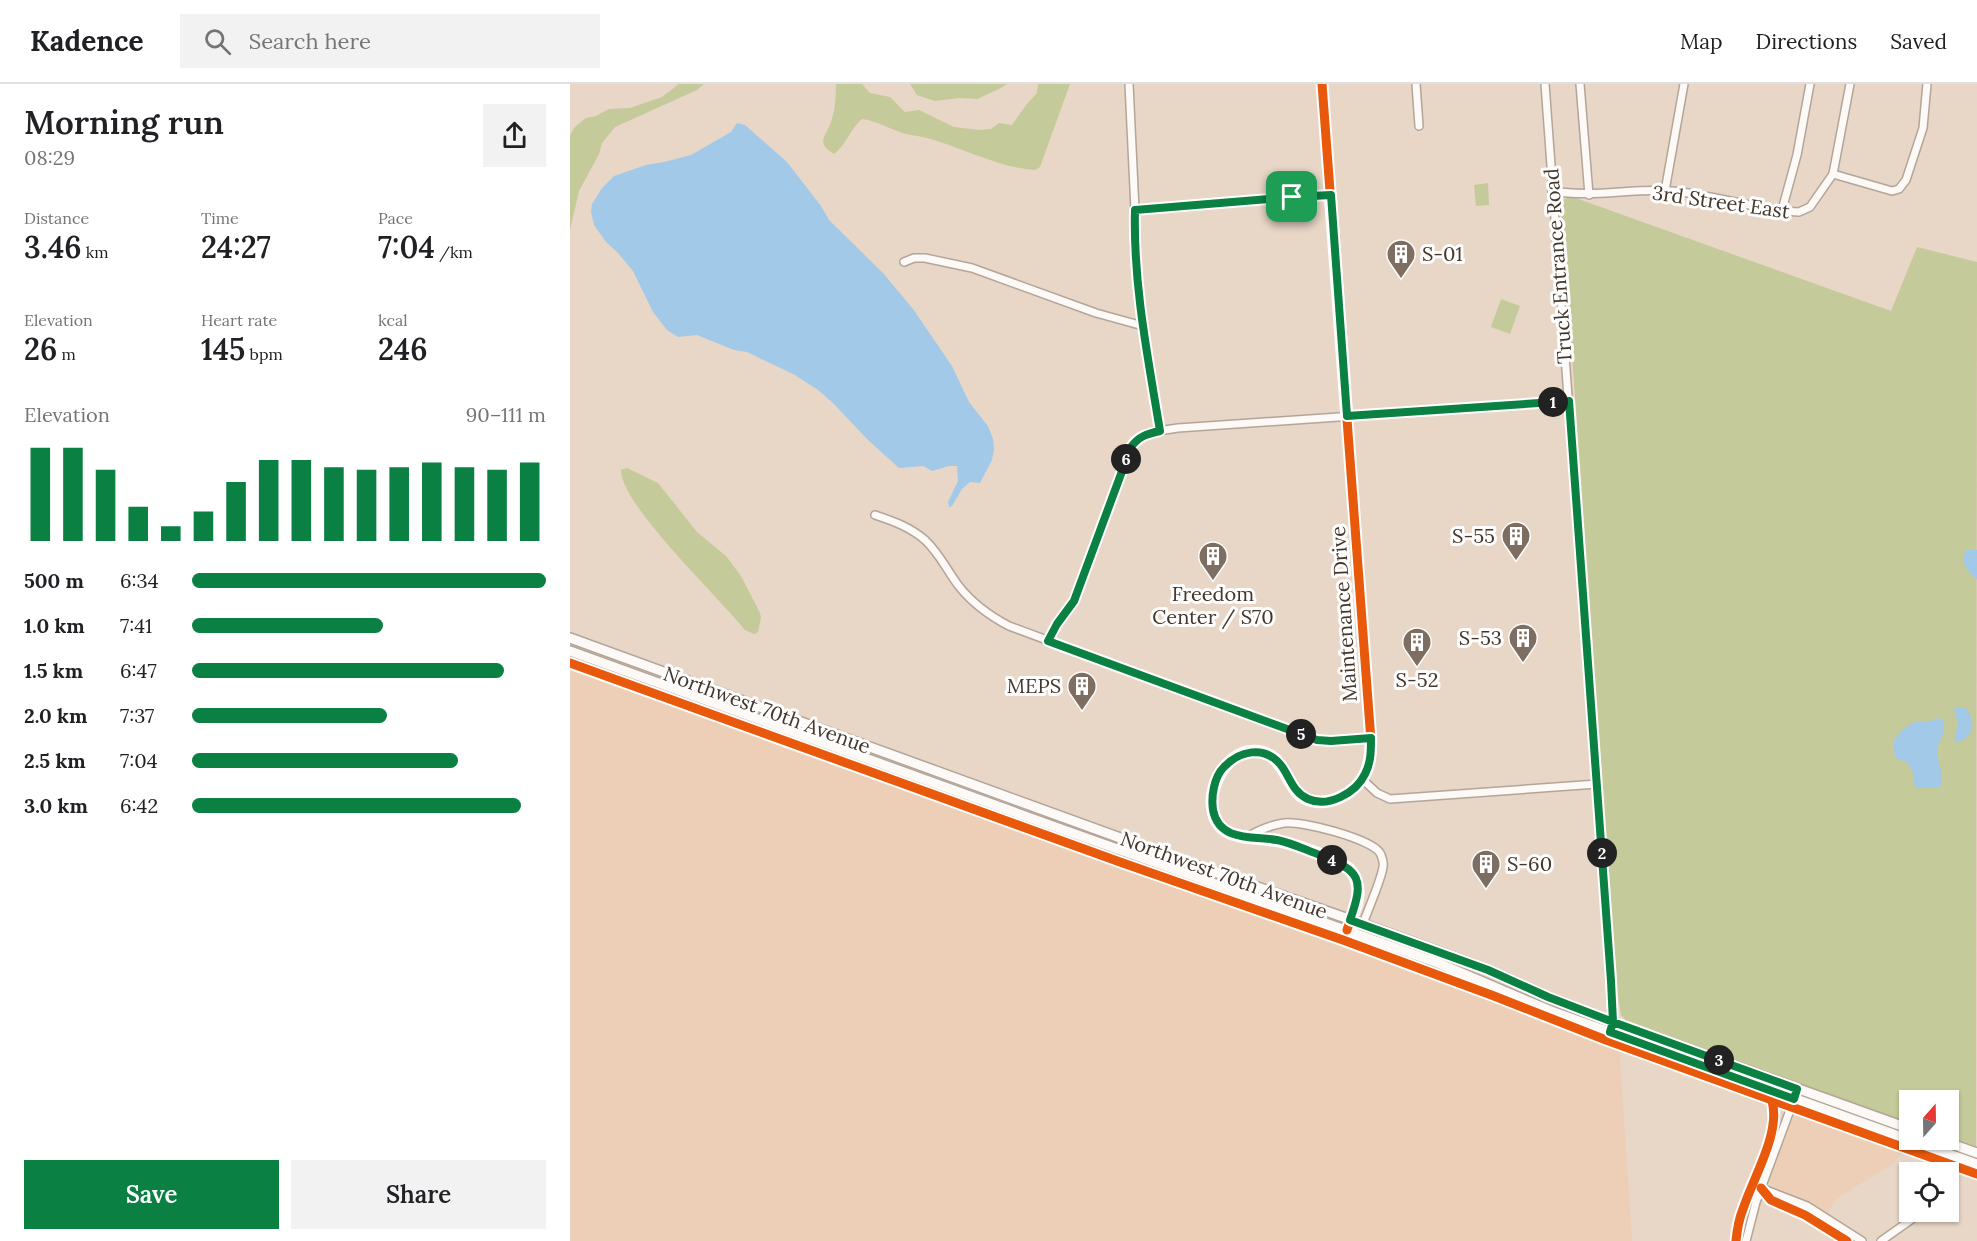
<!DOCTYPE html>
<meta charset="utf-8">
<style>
body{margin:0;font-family:Lora,serif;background:#f2f2f2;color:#202124;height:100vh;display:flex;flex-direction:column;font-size:22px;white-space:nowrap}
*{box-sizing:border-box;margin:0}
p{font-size:20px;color:#757577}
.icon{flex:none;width:33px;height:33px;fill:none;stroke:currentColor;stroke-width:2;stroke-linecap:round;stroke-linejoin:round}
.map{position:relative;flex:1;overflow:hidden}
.details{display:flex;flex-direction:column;background:#fff;width:570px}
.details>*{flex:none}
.needle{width:39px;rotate:20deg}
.buttons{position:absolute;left:1329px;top:1006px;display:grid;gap:12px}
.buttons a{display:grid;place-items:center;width:60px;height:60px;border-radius:0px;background:#fff;box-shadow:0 2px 4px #0004;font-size:30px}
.pin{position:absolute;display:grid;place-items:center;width:51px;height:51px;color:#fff;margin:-26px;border-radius:12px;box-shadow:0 3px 9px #0006}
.km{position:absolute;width:30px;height:30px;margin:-15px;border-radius:50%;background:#222;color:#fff;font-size:16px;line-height:30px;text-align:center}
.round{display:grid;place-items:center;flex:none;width:63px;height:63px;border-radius:0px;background:#f2f2f2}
.summary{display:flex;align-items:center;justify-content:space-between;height:102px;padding:0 24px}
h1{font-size:33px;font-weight:600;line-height:45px}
.figures{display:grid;grid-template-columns:repeat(3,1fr);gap:9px;height:102px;padding:6px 24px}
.figures div{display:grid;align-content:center}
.figures b{font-size:30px;font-weight:600}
.figures small{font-size:16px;font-weight:400}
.figures p{font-size:16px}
.chart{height:168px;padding:12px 24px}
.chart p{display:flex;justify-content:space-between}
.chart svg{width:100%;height:108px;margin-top:6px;stroke:#0b8043;stroke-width:6}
.primary-button{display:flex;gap:12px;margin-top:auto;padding:12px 24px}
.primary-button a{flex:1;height:69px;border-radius:0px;background:#0b8043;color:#fff;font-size:24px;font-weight:600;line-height:69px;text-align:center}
.primary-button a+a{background:#f2f2f2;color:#202124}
ul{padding:0 24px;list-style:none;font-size:20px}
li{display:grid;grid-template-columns:96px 72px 1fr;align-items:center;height:45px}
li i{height:15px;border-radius:8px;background:#0b8043}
header{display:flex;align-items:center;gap:36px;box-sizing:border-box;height:84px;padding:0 30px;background:#fff;border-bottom:2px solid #e0e0e0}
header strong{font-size:28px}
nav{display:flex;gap:33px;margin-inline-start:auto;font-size:21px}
.search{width:420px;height:54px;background:#f2f2f2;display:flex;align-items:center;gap:15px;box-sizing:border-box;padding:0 21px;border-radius:0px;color:#757577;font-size:22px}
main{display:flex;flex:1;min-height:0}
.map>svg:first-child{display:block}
.built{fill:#eccfb6}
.green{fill:#c5ca9a}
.water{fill:#a3c9e8}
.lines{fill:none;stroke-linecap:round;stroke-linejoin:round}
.minor-casing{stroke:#b3a599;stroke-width:10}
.major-casing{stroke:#b3a599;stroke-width:12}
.minor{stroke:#fcf9f6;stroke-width:7}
.major{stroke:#fcf9f6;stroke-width:9}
.cycleway-casing{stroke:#fdfdfd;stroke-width:13}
.cycleway{stroke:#e8590c;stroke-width:9}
.route-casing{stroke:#fff;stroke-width:12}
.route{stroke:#0b8043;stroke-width:8}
.labels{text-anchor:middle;stroke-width:6;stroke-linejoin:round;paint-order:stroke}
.street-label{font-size:20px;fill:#43362b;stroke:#fdfdfd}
.poi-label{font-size:20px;fill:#43362b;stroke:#fdfdfd;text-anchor:end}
</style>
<header>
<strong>Kadence</strong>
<div class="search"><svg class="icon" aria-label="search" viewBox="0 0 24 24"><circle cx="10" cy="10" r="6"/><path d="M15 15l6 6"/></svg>Search here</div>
<nav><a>Map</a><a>Directions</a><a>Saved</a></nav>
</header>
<main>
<section class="details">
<div class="summary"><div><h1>Morning run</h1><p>08:29</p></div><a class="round"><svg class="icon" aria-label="share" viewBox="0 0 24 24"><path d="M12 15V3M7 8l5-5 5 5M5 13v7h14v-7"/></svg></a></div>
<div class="figures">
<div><p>Distance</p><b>3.46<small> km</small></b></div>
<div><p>Time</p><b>24:27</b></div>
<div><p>Pace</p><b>7:04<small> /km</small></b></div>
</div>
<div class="figures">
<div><p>Elevation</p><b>26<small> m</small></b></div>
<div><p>Heart rate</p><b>145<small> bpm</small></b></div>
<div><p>kcal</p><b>246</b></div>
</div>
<div class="chart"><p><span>Elevation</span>90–111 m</p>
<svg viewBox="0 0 160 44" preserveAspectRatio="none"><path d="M5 44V6M15 44V6M25 44V15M35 44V30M45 44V38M55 44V32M65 44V20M75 44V11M85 44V11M95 44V14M105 44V15M115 44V14M125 44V12M135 44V14M145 44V15M155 44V12"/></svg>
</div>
<ul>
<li><b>500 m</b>6:34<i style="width:100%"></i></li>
<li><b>1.0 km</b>7:41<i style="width:54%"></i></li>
<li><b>1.5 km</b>6:47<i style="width:88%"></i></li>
<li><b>2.0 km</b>7:37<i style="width:55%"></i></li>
<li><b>2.5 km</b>7:04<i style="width:75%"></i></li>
<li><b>3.0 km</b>6:42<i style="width:93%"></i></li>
</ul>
<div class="primary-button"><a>Save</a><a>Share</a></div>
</section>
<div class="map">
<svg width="1407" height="1157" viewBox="0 0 1407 1157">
<rect width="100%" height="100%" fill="#e8d6c6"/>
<g class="built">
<polygon points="0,581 424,736 852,888 1049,962 1062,1157 0,1157"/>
<polygon points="1236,1026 1245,1027 1337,1059 1325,1078 1268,1114 1262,1120 1259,1129 1201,1101 1199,1096 1221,1038 1230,1027"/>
</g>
<g class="green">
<polygon points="109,0 134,0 127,6 45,43 32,59 29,70 9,107 0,146 0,51 5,43 16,34 26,32 39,25 60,24 92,13"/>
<path d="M266,0H292L300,9L320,13L335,28L349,26L384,43L409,46L421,45L429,39L442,41L456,21L467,9L468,0H500L470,83L465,86C432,84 399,67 367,57C357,53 346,52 336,50C321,46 308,37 292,35C280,45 276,61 264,70C245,59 256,52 261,38C265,26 266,13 266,0Z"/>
<polygon points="340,0 437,0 429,5 407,15 389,14 365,17 347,11"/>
<polygon points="918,99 919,121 906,122 904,101"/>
<polygon points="1000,112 1321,227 1347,163 1407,178 1406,1063 1379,1053 1378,1017 1340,1017 1339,1039 1057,937 1051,931 1048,912 991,117"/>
<polygon points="931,215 950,222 940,250 921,243"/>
<path d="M57,384L88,399L127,448L156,472L171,492L190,529L191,534L188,548L184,550L175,546C151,515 50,420 51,386Z"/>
</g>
<g class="water">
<polygon points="167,39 175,41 217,78 251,122 259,136 313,189 343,225 382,282 399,318 418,342 423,355 424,365 422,376 410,399 400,398 392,405 382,422 379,423 378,418 388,397 387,382 379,382 362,387 353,382 329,384 297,355 263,319 248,306 225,291 177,268 164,266 127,251 108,253 97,246 83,228 63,187 48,169 36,158 24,141 21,128 22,120 32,104 44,92 76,81 94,78 121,71 161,48"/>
<path d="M1396,466H1407V496C1397,487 1390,479 1396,466Z"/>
<path d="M1387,623H1394C1407,634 1405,657 1384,658L1388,639L1384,625Z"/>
<path d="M1367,634L1373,636C1377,649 1369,654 1367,666C1366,676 1374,686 1371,701L1370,703L1345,704L1343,689L1338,679L1326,674L1323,665V657C1329,650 1337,639 1347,638C1356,637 1359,639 1367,634Z"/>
</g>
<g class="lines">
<g class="minor-casing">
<g id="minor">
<polyline points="559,0 565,126 564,162 573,242 590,347"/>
<path d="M752,0L801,657C801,668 800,678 796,688C786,711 753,727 731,712C718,702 716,682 701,672C670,654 641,690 642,719C644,760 681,751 709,757C723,760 771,776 780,786C785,791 788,800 788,807C789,819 781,834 777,846"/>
<polyline points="846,0 849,42"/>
<polyline points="975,0 1041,897 1043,940"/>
<polyline points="1010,0 1019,111"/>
<polyline points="1263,90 1280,0"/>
<path d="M982,107C1023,114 1062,104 1102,107C1145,111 1187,126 1229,128L1240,123L1263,90L1322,107L1329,105L1336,96L1353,44L1357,0"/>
<polyline points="1095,107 1114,0"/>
<polyline points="565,126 761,111"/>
<polyline points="1212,126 1227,71 1240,0"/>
<polyline points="334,178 344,174 355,174 402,184 526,229 573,242"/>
<path d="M305,431C323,437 340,443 355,456C369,469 377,486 388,501C401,518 420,532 439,542L747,656L761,657L801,654"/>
<path d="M478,557L487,539L504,517L561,362C573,347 590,347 608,344L999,317"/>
<polyline points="792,695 807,709 820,715 1027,700"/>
<path d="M675,754C687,747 700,741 714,739C730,736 802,755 810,769C812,772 814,780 813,783C811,797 798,825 793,840L777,846"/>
<polyline points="1191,1104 1237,1122 1292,1157"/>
<polyline points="1176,1157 1186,1118 1226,1010"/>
<polyline points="1311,1157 1352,1128"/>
</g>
</g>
<g class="major-casing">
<g id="major">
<polyline points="0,554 619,779 793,840 918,886 978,913 1043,938 1340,1045"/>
<polyline points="0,567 491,745 868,879 981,927 1407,1080"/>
<polyline points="1370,1056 1407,1069"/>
</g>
</g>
<use href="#minor" class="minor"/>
<use href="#major" class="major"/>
<g class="cycleway-casing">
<g id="cycleway">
<path d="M752,0L801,657C801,668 800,678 796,688C786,711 753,727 731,712C718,702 716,682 701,672C670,654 641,690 642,719C644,760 681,751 709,757C723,760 771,776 780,786C785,791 788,800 788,807C789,819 781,834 777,846"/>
<polyline points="0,579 550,778 773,856 924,912 1036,956 1407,1090"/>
<polyline points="1191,1104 1201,1116 1235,1131 1277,1157"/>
<path d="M1166,1157C1167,1146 1169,1135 1173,1125C1183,1094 1211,1049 1202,1017"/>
</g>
</g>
<use href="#cycleway" class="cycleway"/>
</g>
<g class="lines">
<g class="route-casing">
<path id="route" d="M722,113L761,111L777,332L999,317L1041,897L1043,938L1040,948L1224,1015L1227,1005L1043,938L978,913L918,886L780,836C795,794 790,787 750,771C736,766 722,759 707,756C683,752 649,758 643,726C641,712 644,693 654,683C669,667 694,661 710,680C720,692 722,708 738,715C758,724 786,709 795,690C801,679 801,666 801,654L761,657L747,656L478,557L487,540L504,517L561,363C569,352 577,350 590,347C578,274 563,200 565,126L722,113"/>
</g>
<use href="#route" class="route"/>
</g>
<defs>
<g id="building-pin" transform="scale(1.5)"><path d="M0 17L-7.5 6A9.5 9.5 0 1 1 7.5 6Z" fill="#7d6e61" stroke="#fdfdfd"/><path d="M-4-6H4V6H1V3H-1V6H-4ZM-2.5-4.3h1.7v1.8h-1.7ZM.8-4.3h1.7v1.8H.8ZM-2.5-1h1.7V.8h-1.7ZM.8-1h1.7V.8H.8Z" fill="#fff"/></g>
</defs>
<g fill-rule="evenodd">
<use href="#building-pin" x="831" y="170"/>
<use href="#building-pin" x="946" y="452"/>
<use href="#building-pin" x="643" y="472"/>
<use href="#building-pin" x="953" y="554"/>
<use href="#building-pin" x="847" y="558"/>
<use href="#building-pin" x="512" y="602"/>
<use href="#building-pin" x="916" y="780"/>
</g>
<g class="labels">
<g class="street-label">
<text transform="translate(1151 118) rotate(8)" y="7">3rd Street East</text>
<text transform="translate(988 182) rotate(-94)" y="7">Truck Entrance Road</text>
<text transform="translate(774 530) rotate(-94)" y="7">Maintenance Drive</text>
<text transform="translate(197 626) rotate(20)" y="7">Northwest 70th Avenue</text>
<text transform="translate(654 791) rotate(20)" y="7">Northwest 70th Avenue</text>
</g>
<g class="poi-label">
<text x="852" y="177" text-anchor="start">S-01</text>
<text x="925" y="459">S-55</text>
<text x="643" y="517" text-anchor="middle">Freedom<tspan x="643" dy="23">Center / S70</tspan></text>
<text x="932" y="561">S-53</text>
<text x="847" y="603" text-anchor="middle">S-52</text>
<text x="491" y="609">MEPS</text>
<text x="937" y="787" text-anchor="start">S-60</text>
</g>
</g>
</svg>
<div class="buttons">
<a><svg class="needle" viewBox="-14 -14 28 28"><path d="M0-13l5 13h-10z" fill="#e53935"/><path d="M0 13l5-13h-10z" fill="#757577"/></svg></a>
<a><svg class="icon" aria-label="locate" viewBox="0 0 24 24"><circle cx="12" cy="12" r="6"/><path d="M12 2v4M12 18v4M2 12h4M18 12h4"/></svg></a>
</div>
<div class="pin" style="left:722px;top:113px;background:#1e9e55"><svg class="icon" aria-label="arrive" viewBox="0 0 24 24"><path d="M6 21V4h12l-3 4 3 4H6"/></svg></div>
<b class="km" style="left:983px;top:318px">1</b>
<b class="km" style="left:1032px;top:769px">2</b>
<b class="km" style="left:1149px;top:976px">3</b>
<b class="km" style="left:762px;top:776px">4</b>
<b class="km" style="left:731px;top:650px">5</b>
<b class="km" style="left:556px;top:375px">6</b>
</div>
</main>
